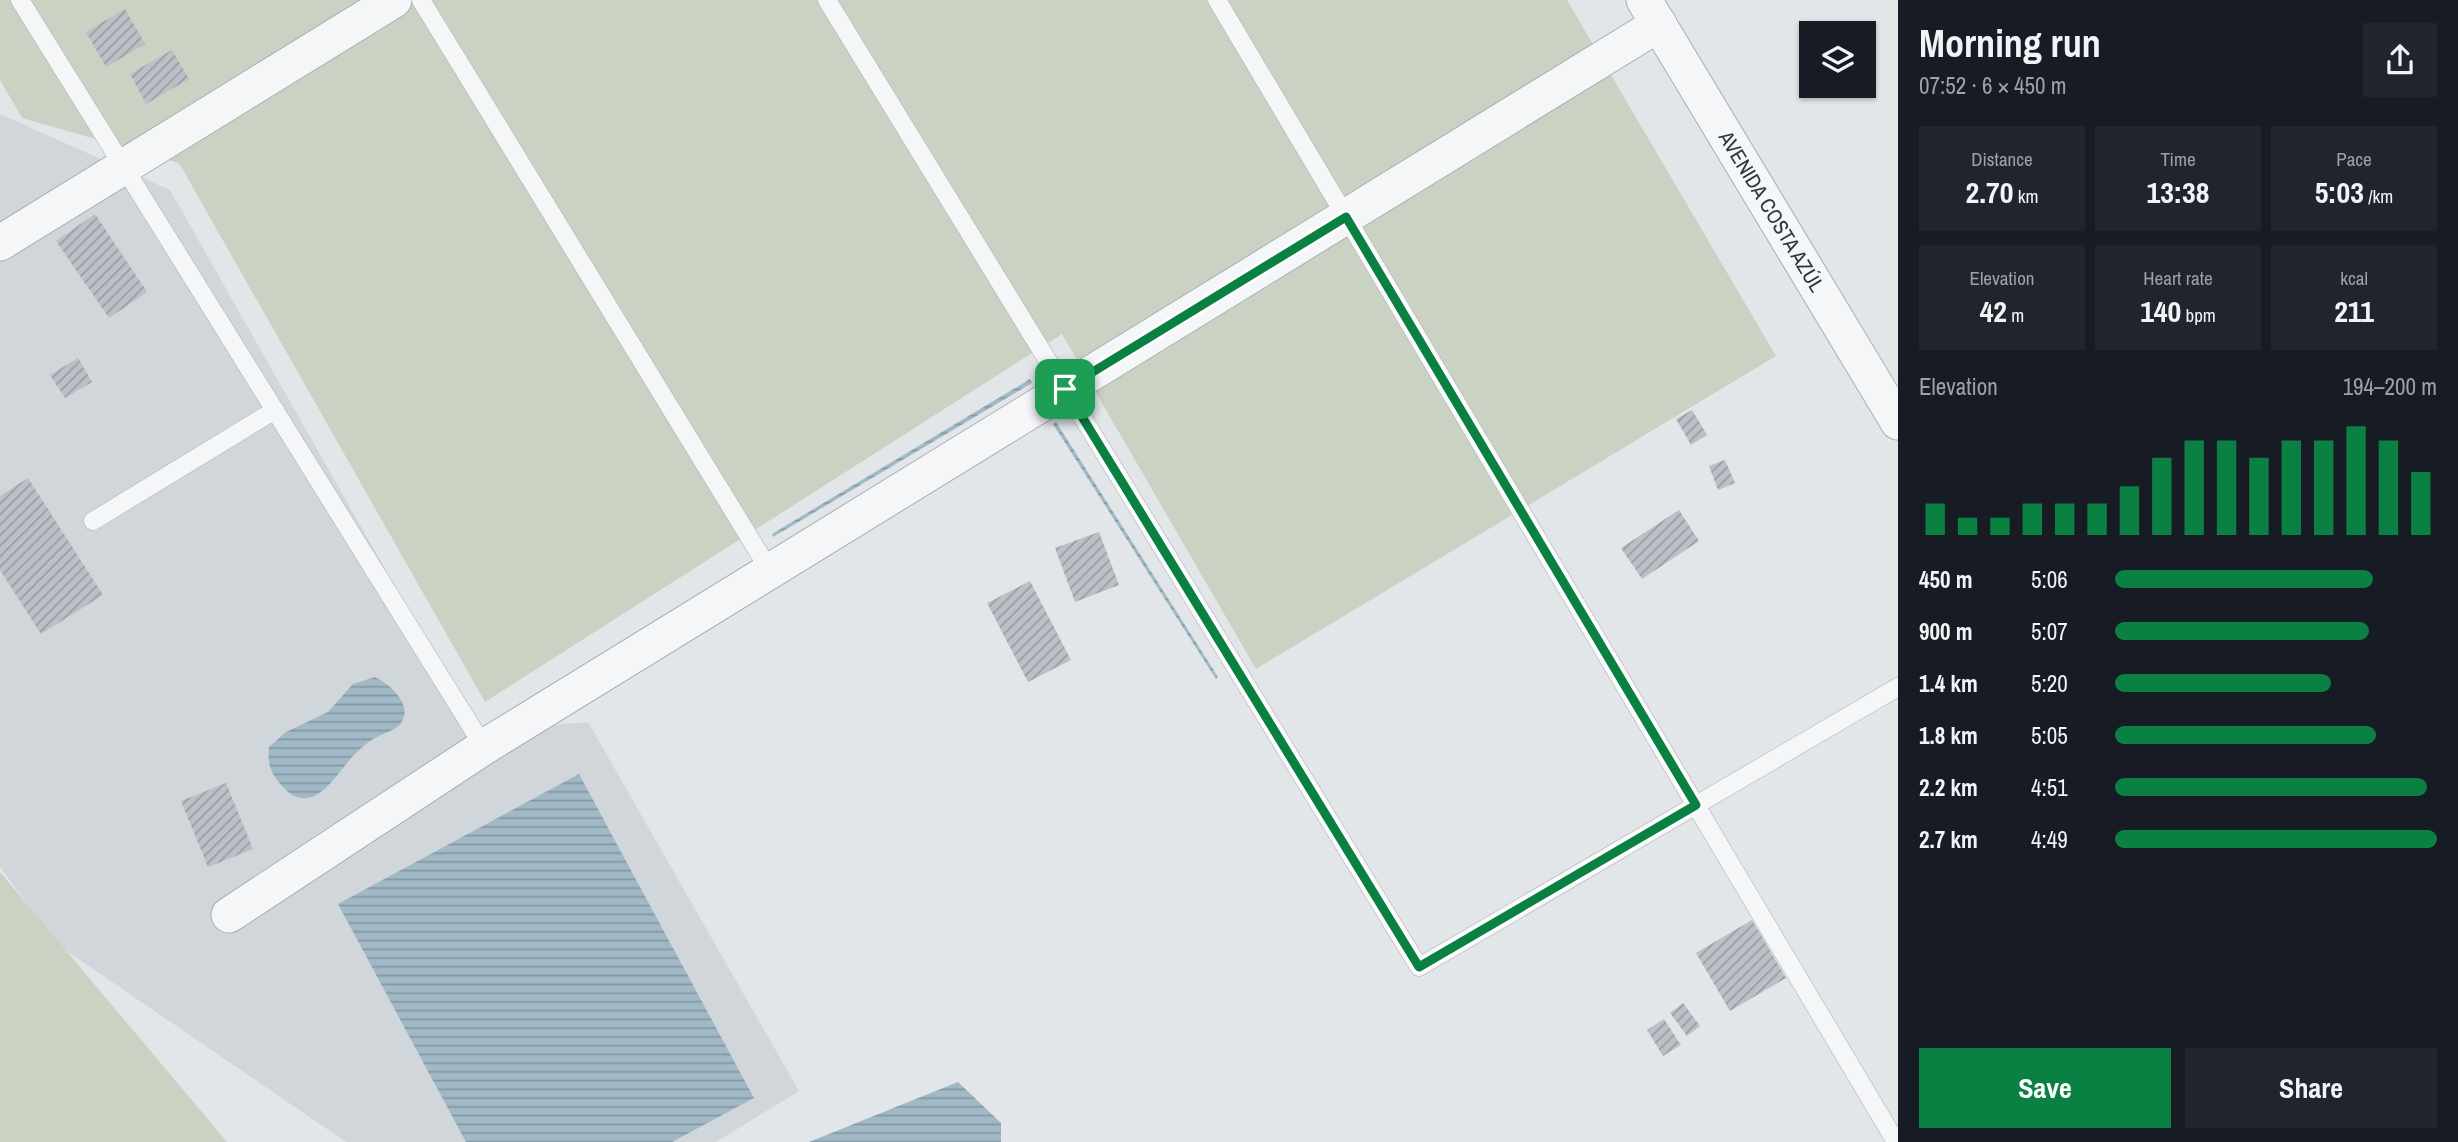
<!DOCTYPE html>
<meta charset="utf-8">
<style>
body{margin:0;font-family:"Archivo Narrow",sans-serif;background:#20242c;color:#f1f3f6;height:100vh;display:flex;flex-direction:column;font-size:26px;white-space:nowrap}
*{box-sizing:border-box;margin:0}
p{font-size:23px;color:#9ea1a6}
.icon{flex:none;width:38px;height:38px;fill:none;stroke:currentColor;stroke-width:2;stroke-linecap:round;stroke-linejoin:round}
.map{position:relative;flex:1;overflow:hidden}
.sheet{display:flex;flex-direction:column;background:#171b24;width:560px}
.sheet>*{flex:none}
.controls{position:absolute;left:1799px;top:21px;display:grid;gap:14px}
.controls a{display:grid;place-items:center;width:77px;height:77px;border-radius:0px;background:#171b24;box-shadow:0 2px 5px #0004;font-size:35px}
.pin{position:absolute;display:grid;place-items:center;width:60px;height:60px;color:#fff;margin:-30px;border-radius:14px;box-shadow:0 4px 10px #0006}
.round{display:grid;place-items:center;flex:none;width:74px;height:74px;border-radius:0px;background:#20242c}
.summary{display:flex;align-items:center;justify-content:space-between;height:119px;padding:0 21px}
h1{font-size:38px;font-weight:700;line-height:52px}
.metrics{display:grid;grid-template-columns:repeat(3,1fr);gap:10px;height:119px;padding:7px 21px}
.metrics div{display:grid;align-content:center;border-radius:0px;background:#20242c;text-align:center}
.metrics b{font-size:30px;font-weight:700}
.metrics small{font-size:19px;font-weight:400}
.metrics p{font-size:19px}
.chart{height:196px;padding:14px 21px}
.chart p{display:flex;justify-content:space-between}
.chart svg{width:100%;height:126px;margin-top:7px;stroke:#0b8043;stroke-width:6}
.action{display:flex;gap:14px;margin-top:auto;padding:14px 21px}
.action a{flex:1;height:80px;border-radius:0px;background:#0b8043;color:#fff;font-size:28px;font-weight:700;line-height:80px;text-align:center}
.action a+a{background:#20242c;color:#f1f3f6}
ul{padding:0 21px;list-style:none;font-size:23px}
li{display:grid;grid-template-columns:112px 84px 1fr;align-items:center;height:52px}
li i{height:18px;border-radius:9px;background:#0b8043}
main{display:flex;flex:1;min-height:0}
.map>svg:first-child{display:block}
.built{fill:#d1d6db}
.green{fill:#cad2c4}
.water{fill:url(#water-rules)}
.building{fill:url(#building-hatch)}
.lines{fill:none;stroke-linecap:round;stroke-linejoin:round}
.lane-casing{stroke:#a8aeb3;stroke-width:19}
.street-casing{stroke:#a8aeb3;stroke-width:37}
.lane{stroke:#f5f6f8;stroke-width:18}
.street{stroke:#f5f6f8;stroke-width:35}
.route-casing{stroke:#fff;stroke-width:14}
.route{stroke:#0b8043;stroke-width:9}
.labels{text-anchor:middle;stroke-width:5;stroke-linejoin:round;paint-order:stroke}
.street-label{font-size:21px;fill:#2c3640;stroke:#f2f5f7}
</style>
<main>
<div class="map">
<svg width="1898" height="1142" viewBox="0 0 1898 1142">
<defs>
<pattern id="water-rules" width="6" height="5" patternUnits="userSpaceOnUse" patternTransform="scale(1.75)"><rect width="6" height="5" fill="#a1b9c6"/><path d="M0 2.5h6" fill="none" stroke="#8397a2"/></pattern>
<pattern id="building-hatch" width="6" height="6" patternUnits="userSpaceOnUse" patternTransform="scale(1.75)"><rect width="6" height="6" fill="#bac0c6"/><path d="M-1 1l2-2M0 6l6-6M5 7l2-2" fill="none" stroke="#979da2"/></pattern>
</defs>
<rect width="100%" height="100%" fill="#e2e6e9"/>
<polygon class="built" points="0,114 170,190 477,731 588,722 799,1091 716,1142 346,1142 58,945 0,867"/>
<g class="green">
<polygon points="0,0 1567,0 1776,356 1256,669 1062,334 485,702 179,163 22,118 0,80"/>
<polygon points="0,872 227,1142 0,1142"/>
</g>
<g class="water">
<polygon points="1030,379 1032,383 773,537 772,534"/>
<polygon points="1056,422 1218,677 1216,679 1053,424"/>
<path d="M375,677C389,684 414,704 401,723C395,731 381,734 373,739C367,743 361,748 356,753C336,772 314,821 282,786C271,774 267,764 269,747L286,732L328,712L353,684Z"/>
<polygon points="579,774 754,1098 672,1142 466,1142 338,904"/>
<polygon points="958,1082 1001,1123 1001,1142 809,1142"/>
</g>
<g class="building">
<polygon points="125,9 145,44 106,67 86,32"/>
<polygon points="172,50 189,79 146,104 130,74"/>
<polygon points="95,214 147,292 109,318 56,241"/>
<polygon points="78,358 92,382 65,398 50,375"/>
<polygon points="1692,410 1707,435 1691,445 1676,419"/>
<polygon points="1725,460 1735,483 1718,490 1709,466"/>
<polygon points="28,478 103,595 41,634 0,570 0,496"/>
<polygon points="1679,510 1699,541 1642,579 1621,548"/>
<polygon points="1099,532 1119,585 1075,602 1055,548"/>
<polygon points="1030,581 1071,660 1028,682 987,603"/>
<polygon points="226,783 253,849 208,867 181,801"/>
<polygon points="1752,920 1786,978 1730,1011 1696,953"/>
<polygon points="1683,1003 1700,1026 1687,1036 1670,1013"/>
<polygon points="1664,1019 1681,1045 1663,1056 1647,1030"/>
</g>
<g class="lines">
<g class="lane-casing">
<g id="lane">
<polyline points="20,0 484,747"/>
<polyline points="421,0 770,571"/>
<polyline points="827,0 1419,967 1898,687"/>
<polyline points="1217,0 1896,1142"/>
<polyline points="93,521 275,410"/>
</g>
</g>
<g class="street-casing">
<g id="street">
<path id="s1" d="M1644,0L1898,422"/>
<polyline points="0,243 394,0"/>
<polyline points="229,915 484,747 1659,24"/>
</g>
</g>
<use href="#lane" class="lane"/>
<use href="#street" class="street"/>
</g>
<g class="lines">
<g class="route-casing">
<polygon id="route" points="1346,217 1696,805 1419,967 1065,389"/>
</g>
<use href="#route" class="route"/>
</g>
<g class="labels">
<g class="street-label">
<text dy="7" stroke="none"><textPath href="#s1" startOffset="247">AVENIDA COSTA AZÚL</textPath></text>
</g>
</g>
</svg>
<div class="controls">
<a><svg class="icon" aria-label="layers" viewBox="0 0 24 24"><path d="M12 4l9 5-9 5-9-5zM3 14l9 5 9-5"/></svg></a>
</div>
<div class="pin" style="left:1065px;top:389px;background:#1e9e55"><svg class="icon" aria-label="arrive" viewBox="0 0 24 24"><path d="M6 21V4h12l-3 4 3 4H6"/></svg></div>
</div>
<section class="sheet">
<div class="summary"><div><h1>Morning run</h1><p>07:52 · 6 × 450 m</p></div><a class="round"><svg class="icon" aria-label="share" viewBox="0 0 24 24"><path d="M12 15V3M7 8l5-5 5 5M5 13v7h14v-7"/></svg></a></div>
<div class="metrics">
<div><p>Distance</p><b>2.70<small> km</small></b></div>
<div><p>Time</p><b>13:38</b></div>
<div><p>Pace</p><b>5:03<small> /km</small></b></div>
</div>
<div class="metrics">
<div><p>Elevation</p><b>42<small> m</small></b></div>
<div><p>Heart rate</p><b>140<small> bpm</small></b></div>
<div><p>kcal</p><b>211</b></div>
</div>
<div class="chart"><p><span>Elevation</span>194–200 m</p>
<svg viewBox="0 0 160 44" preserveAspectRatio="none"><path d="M5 44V33M15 44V38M25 44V38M35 44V33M45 44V33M55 44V33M65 44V27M75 44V17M85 44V11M95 44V11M105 44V17M115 44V11M125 44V11M135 44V6M145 44V11M155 44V22"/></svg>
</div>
<ul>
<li><b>450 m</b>5:06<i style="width:80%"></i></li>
<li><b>900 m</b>5:07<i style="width:79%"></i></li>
<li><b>1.4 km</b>5:20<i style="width:67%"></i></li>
<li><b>1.8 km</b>5:05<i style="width:81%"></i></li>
<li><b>2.2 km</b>4:51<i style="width:97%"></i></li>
<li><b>2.7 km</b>4:49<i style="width:100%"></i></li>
</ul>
<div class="action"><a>Save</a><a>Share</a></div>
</section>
</main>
